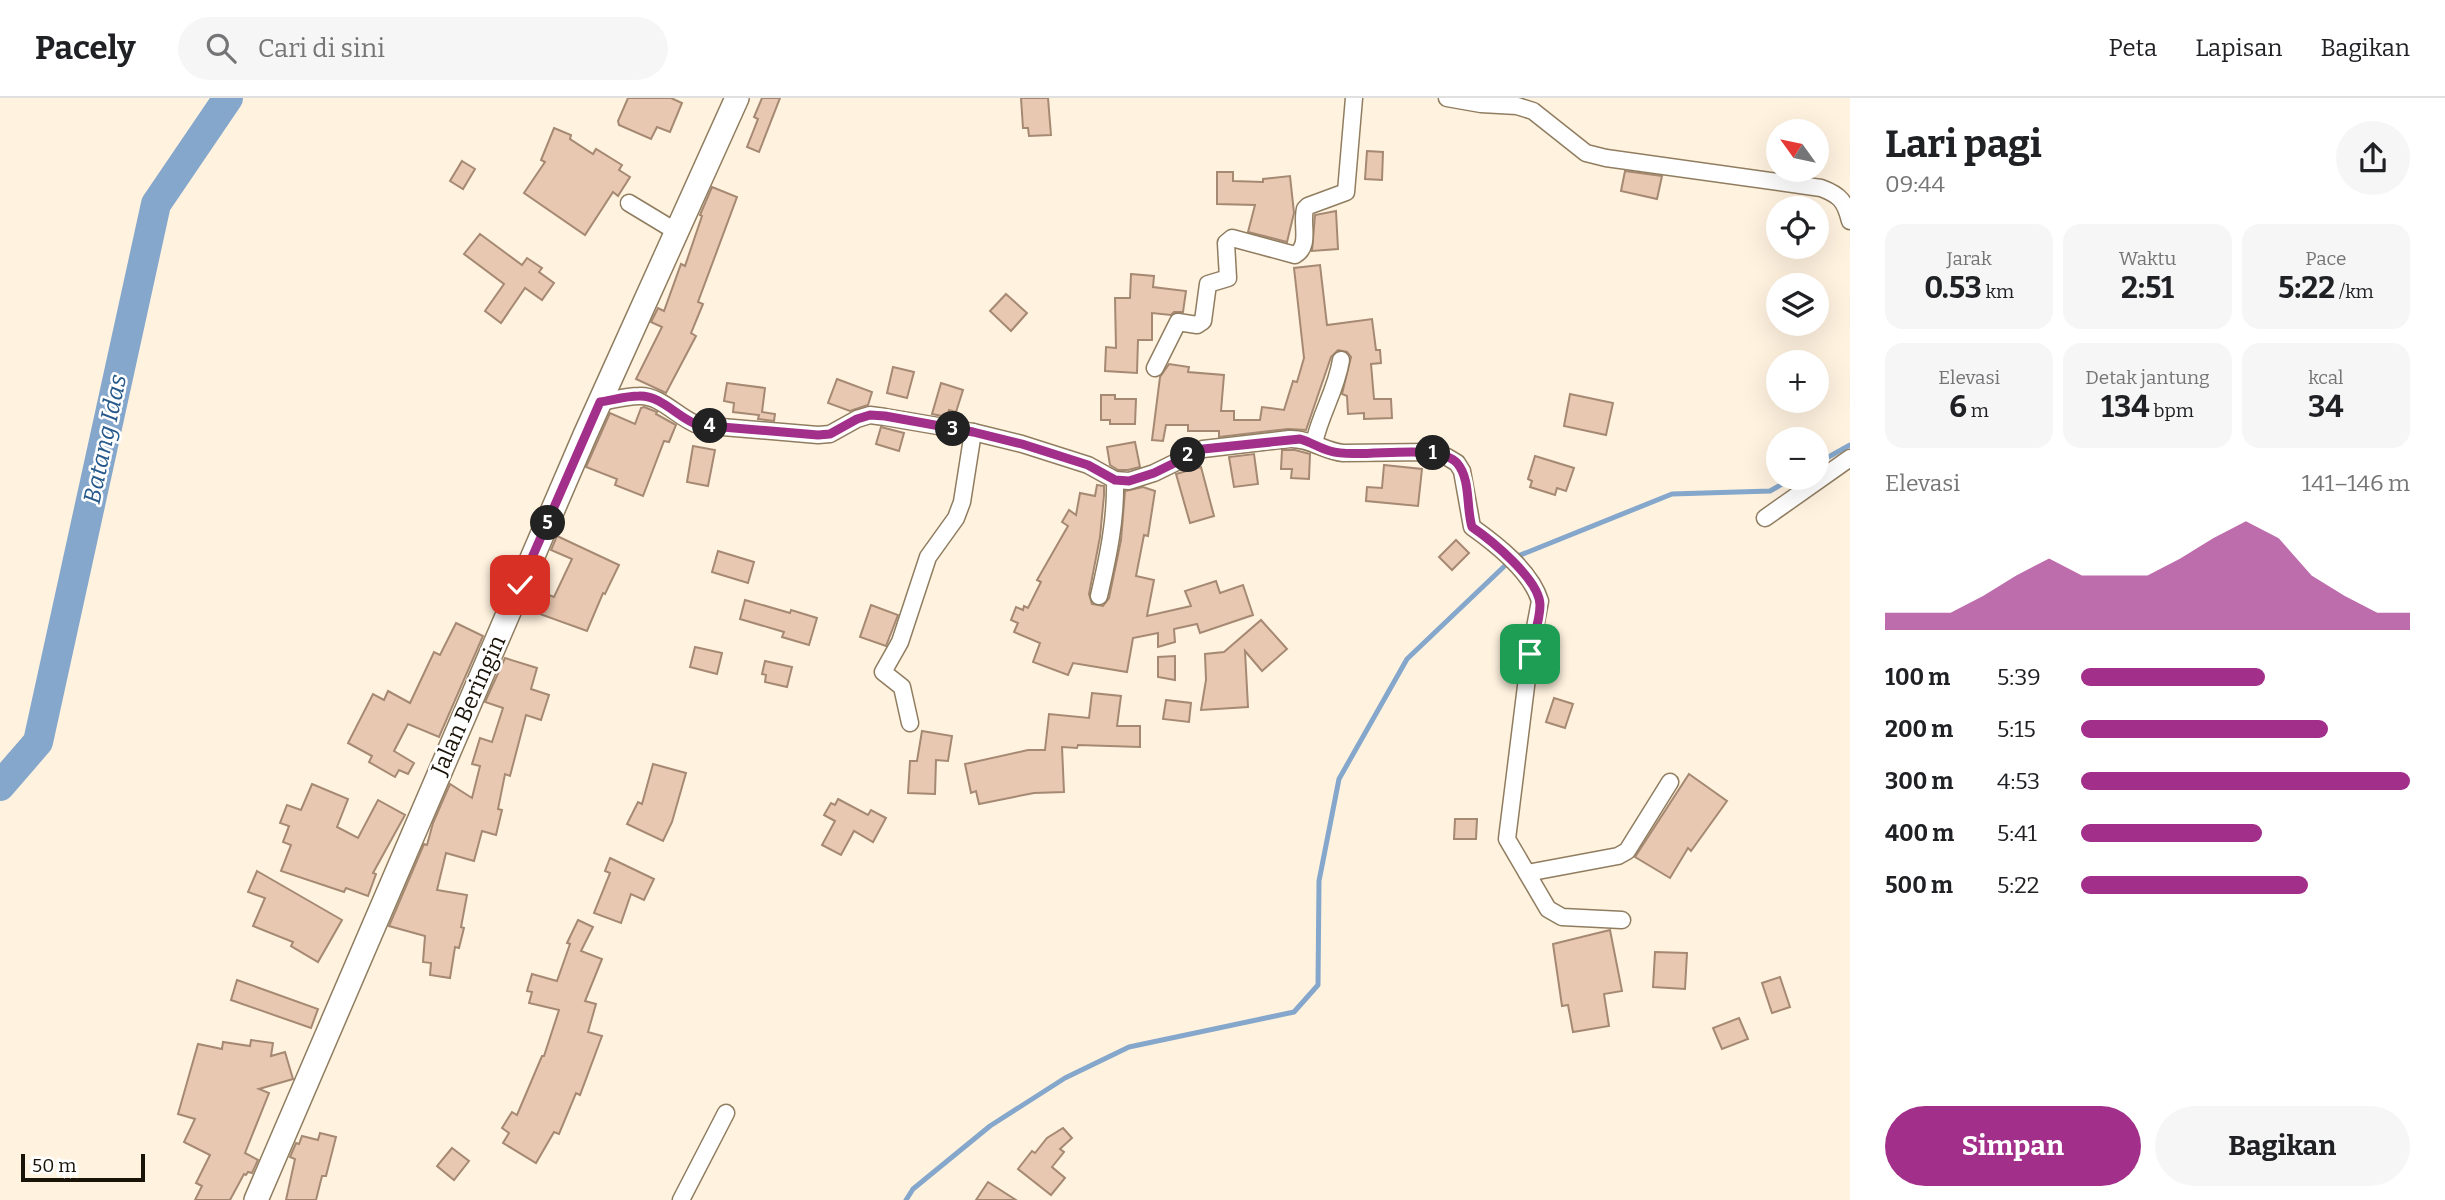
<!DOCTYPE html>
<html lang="id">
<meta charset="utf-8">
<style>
body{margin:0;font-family:Bitter,serif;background:#f6f6f6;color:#202124;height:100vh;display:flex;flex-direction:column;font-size:26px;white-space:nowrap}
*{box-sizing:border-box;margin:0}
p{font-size:23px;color:#757577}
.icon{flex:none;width:38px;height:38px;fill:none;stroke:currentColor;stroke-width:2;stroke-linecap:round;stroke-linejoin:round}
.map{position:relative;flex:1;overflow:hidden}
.panel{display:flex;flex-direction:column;background:#fff;width:595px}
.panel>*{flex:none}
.needle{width:46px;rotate:303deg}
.tools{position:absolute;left:1766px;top:21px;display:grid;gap:14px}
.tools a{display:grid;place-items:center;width:63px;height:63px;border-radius:50%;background:#fff;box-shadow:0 7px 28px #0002;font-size:35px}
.scale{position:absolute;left:21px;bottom:18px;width:124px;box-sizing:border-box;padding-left:7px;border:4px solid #1a1307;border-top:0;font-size:19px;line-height:24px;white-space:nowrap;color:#1a1307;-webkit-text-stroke:5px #fff;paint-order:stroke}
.pin{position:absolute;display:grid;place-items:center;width:60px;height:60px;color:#fff;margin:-30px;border-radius:14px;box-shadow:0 4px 10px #0006}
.km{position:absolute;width:35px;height:35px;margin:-18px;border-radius:50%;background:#222;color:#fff;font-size:19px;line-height:35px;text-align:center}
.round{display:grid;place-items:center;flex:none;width:74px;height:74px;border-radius:37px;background:#f6f6f6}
.head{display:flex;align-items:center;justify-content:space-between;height:119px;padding:0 35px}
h1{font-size:38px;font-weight:700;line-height:52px}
.figures{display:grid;grid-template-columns:repeat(3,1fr);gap:10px;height:119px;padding:7px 35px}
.figures div{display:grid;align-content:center;border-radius:18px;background:#f6f6f6;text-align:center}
.figures b{font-size:30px;font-weight:700}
.figures small{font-size:19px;font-weight:400}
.figures p{font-size:19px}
.chart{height:196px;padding:14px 35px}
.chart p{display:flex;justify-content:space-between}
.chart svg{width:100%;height:126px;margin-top:7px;fill:#a22f8a;opacity:.7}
.button{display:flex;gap:14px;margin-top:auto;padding:14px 35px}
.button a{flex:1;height:80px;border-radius:42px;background:#a22f8a;color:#fff;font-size:28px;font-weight:700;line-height:80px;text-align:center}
.button a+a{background:#f6f6f6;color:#202124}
ul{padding:0 35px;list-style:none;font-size:23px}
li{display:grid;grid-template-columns:112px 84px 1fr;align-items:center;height:52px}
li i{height:18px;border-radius:9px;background:#a22f8a}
header{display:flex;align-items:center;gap:42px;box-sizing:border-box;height:98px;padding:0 35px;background:#fff;border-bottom:2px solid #e0e0e0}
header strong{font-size:33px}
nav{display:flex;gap:38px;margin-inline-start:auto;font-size:24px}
.search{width:490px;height:63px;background:#f6f6f6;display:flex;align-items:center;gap:18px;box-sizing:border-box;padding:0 24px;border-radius:38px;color:#757577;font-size:26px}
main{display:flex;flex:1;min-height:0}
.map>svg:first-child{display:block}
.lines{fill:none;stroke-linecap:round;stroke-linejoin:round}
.stream{stroke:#84a7cb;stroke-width:5}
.river{stroke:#84a7cb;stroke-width:30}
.building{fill:#e8c8b1;stroke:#a68973;stroke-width:2}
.street-casing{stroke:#907d60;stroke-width:19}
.secondary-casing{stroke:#907d60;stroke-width:26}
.street{stroke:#fff;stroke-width:16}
.secondary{stroke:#fff;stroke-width:23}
.route-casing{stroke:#fff;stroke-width:14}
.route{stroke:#a22f8a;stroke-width:9}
.labels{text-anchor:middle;stroke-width:5;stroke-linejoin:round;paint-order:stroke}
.street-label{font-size:23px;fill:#1a1307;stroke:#fff}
.water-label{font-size:24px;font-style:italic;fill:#27598a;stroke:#fff}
</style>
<header>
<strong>Pacely</strong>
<div class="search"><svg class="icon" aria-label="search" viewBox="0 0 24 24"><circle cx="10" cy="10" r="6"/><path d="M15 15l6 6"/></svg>Cari di sini</div>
<nav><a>Peta</a><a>Lapisan</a><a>Bagikan</a></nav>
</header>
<main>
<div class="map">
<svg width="1850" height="1102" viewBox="0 0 1850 1102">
<rect width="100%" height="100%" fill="#fff2df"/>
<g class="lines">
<g class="stream">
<polyline points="1816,366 1850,347"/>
<polyline points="906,1102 913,1091 990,1028 1065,980 1129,949 1294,914 1318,887 1319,783 1339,681 1407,561 1513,460 1672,396 1770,393 1793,380"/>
</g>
<polyline class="river" points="0,688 38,644 156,106 228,0"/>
</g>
<g class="building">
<polygon points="628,0 671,0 682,5 670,34 657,29 651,41 619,27 618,23"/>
<polygon points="762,0 780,0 759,54 747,49 758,21 754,19"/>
<polygon points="1021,0 1048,0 1051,37 1029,38 1028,30 1023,30"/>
<polygon points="554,30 571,37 570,41 593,56 596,51 622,67 619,72 630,79 618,98 613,94 585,137 524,95 545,64 541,62"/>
<polygon points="1367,53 1383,54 1382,82 1365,81"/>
<polygon points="462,63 475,71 463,91 450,83"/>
<polygon points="1625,73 1662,78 1657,101 1621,93"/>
<polygon points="1217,74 1233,74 1233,83 1263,84 1263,81 1290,78 1294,115 1287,144 1248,134 1255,107 1217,106"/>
<polygon points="712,89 737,99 698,204 703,206 691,235 696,238 666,295 636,281 662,229 651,224 658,210 664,213 681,166 685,168 702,118 700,117"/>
<polygon points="1336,113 1338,151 1312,153 1315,117"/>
<polygon points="480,136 522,167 527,160 542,170 539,174 554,185 542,202 525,190 501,225 485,213 504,186 464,156"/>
<polygon points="1320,167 1327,227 1372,221 1376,252 1380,252 1381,265 1371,266 1374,301 1391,301 1392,320 1364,321 1364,315 1348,316 1347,298 1342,296 1351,259 1347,254 1338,252 1331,259 1306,332 1288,331 1219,339 1219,333 1188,333 1188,327 1166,327 1163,343 1152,342 1160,279 1169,266 1189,269 1188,274 1224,277 1221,313 1234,313 1234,322 1260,322 1262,309 1284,312 1293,283 1297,284 1304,260 1294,170"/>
<polygon points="1131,176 1154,178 1153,189 1186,193 1183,214 1174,214 1171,217 1152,215 1152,242 1138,242 1137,275 1105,273 1106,249 1116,250 1115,200 1130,200"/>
<polygon points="1006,196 1027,215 1011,233 990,213"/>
<polygon points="893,269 914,274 907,300 887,295"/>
<polygon points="837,281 872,294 868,307 850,313 828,305"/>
<polygon points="727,285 765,290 762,314 775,316 774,323 758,321 759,317 733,314 734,305 724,303"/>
<polygon points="941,285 963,292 956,314 949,312 947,319 932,316"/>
<polygon points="1570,296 1613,305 1606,337 1564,328"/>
<polygon points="1101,297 1115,297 1115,301 1136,301 1135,326 1110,326 1110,322 1101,322"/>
<polygon points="644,309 657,314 656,316 676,327 669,344 664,343 643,398 615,387 617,381 586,369 610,315 635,326 641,310"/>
<polygon points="881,329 904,335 899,353 876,346"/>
<polygon points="1135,344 1140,369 1128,372 1118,372 1110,367 1107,349"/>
<polygon points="693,348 715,352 708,388 687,384"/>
<polygon points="1282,352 1295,352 1310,356 1309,381 1291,380 1292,371 1281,371"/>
<polygon points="1254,356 1258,386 1234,389 1229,359"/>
<polygon points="1535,358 1574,370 1566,393 1557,390 1555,397 1530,389 1532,383 1528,381"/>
<polygon points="1384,367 1422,371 1418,408 1366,403 1367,389 1382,390"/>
<polygon points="1201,369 1214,418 1190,425 1176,376"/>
<polygon points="1097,387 1104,388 1104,397 1100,439 1089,496 1092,506 1103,508 1109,500 1121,442 1125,393 1143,389 1155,393 1148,438 1144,437 1136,478 1154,482 1147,518 1191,508 1185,493 1216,483 1220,495 1243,487 1253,517 1200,535 1197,526 1174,531 1175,544 1158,549 1158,535 1133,540 1127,574 1073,565 1068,577 1033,564 1040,545 1014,534 1018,525 1011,522 1016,509 1023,512 1024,508 1028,510 1041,484 1037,482 1068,428 1062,424 1069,412 1076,417 1080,395 1095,398"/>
<polygon points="557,438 619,467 605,496 603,495 587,533 537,515 544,495 554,499 572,461 551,452"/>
<polygon points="1456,442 1469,455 1452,472 1439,459"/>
<polygon points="718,453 754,464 748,485 712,474"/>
<polygon points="745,502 790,515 791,512 817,520 809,547 782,539 784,534 740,521"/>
<polygon points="871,507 898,517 886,548 860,539"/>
<polygon points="1261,522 1287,551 1262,573 1245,553 1248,609 1201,612 1206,582 1205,556 1224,554"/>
<polygon points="456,525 483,538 439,639 408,626 394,653 414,665 408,676 399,672 395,679 369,664 372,658 348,645 373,596 384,602 388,593 410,605 434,554 440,557"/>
<polygon points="695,549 722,555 717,576 690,569"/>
<polygon points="1175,558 1175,582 1158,579 1158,559"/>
<polygon points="505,560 537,570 531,591 549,597 541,622 526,617 510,678 505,676 498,711 502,712 496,737 482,733 474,763 446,755 437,792 467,797 461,829 464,830 459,850 455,849 450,880 430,877 431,865 423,864 425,838 389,828 424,746 427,747 433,725 450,686 472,700 480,668 472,666 480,640 492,644 503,610 485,604"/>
<polygon points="765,563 792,569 787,589 765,584 766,577 762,576"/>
<polygon points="1092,595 1121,598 1117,628 1140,628 1140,649 1078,647 1077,650 1062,649 1064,694 1034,695 979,706 976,693 971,695 965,666 1028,652 1045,652 1049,616 1089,620"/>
<polygon points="1554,600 1573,606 1565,630 1546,624"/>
<polygon points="1166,602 1191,605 1189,624 1163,621"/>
<polygon points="922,633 952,638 948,663 936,662 935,696 908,695 910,663 917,663"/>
<polygon points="653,666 686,675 672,724 663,743 627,726 638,704 642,706"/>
<polygon points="1689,676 1727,703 1691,753 1688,750 1670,780 1635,759"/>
<polygon points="312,686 348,701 337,729 358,740 378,702 405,717 373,775 376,776 368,798 346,790 344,794 281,773 291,747 283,744 289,728 280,725 287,707 301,712"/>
<polygon points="838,701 868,717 871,712 886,720 873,744 854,733 841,757 822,747 835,723 824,717 831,705 835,707"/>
<polygon points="1455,721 1477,721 1476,741 1454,741"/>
<polygon points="610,760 654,781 644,802 631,796 621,825 594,815 610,775 605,773"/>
<polygon points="257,773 342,822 318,864 291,848 293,844 253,828 265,800 248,794"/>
<polygon points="578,822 593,829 581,853 602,861 585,903 596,906 588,934 602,938 580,997 576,995 559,1036 554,1034 536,1065 503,1045 509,1035 502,1030 512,1014 517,1017 542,958 544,958 559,912 529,905 532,894 527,893 532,876 557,883 570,846 567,845"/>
<polygon points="1610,832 1622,893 1604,896 1609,928 1573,934 1568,907 1562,908 1553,846"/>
<polygon points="1655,854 1687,855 1685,891 1653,889"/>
<polygon points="1780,879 1790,909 1772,915 1762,885"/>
<polygon points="237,882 318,911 311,930 231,902"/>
<polygon points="1739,920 1748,941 1722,951 1713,930"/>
<polygon points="251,942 273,945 271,958 285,954 293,981 259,991 269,995 245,1055 258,1062 252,1075 248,1074 246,1077 244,1076 230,1102 195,1102 202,1088 196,1085 210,1057 184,1044 195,1021 178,1016 198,946 222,951 223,944 250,948"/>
<polygon points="1063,1030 1072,1040 1060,1051 1064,1054 1052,1069 1065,1080 1051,1097 1018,1071 1032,1053 1035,1055 1047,1040"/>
<polygon points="320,1035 336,1039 326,1078 322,1078 316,1102 286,1102 295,1061 290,1059 296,1045 299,1046 302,1038 318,1042"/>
<polygon points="452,1050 469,1063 454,1082 437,1068"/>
<polygon points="988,1084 1016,1102 976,1102"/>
</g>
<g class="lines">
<g class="street-casing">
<g id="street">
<path d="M1447,0L1481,6L1517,8L1533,13L1586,55L1606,60L1821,90C1840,97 1845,103 1850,123"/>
<polyline points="629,105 677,134"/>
<path d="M1155,270L1178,224L1197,227L1203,223L1208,186L1228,180L1226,145L1232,140L1295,157C1311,148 1301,127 1305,111L1308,108L1346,94L1354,0"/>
<path d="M601,304C613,302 626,298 639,298C661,297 678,320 698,327L818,337L830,336L857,321L870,317L885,319L973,334L1022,346L1088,367L1115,382L1129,383L1154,375L1203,351L1289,341C1309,340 1324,353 1343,355L1429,354L1447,359L1457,365L1462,373L1472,429C1496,446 1531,473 1540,503L1530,556L1507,741L1548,811L1562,819L1622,822"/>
<path d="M1314,345C1321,314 1336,293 1341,262"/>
<polyline points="1765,420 1850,360"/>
<path d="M1099,498C1108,459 1116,422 1115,382"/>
<polyline points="910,625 902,589 883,574 900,544 928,459 956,420 962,404 973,334"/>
<polyline points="1527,775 1618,758 1627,753 1670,684"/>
<polyline points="681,1102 726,1015"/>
</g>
</g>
<g class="secondary-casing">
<polyline id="secondary" points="256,1102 585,337 737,0"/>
</g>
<use href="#street" class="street"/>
<use href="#secondary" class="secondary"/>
</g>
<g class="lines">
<g class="route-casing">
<path id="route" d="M520,487L600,304C613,302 626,298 639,298C661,297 678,320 698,327L818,337L830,336L857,321L870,317L885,318L973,334L1022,346L1088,367L1115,382L1129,383L1154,375L1203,351L1300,341C1311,344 1319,350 1330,353C1361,362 1437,343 1457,365C1471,381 1466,410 1472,429C1491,442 1540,482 1540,507C1540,523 1533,540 1530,556"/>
</g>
<use href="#route" class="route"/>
</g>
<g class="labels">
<g class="street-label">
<text transform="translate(468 607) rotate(-66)" y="8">Jalan Beringin</text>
</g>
<g class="water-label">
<text transform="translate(105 341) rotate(-78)" y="8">Batang Idas</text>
</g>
</g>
</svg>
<div class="tools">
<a><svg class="needle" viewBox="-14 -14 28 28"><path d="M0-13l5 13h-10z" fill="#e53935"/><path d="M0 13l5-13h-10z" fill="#757577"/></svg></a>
<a><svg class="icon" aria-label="locate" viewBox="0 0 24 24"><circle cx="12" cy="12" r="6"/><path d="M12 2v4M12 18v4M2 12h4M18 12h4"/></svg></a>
<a><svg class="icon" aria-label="layers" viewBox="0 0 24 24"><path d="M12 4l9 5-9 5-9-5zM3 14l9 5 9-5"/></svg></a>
<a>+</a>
<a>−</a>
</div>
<div class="scale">50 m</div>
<div class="pin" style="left:1530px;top:556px;background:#1e9e55"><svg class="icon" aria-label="arrive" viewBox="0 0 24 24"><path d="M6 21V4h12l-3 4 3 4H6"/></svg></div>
<div class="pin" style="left:520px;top:487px;background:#d93025"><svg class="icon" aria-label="check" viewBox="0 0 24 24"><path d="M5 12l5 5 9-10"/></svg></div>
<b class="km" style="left:1433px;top:355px">1</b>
<b class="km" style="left:1188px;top:357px">2</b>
<b class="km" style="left:953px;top:331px">3</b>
<b class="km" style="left:710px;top:328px">4</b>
<b class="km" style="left:548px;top:425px">5</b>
</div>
<section class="panel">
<div class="head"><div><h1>Lari pagi</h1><p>09:44</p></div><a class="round"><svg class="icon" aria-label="share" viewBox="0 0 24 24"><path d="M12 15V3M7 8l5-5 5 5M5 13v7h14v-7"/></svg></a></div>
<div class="figures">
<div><p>Jarak</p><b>0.53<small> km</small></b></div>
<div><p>Waktu</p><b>2:51</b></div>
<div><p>Pace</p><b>5:22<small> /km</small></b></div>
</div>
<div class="figures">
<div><p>Elevasi</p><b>6<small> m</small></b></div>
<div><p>Detak jantung</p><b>134<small> bpm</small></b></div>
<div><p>kcal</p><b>34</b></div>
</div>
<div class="chart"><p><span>Elevasi</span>141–146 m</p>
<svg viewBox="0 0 160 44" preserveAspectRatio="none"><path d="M0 44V38L10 38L20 38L30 32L40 25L50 19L60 25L70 25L80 25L90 19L100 12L110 6L120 12L130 25L140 32L150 38L160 38V44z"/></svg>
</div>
<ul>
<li><b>100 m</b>5:39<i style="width:56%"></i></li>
<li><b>200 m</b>5:15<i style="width:75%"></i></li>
<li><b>300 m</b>4:53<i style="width:100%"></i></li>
<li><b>400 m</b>5:41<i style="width:55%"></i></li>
<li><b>500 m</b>5:22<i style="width:69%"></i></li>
</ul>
<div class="button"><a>Simpan</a><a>Bagikan</a></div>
</section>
</main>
